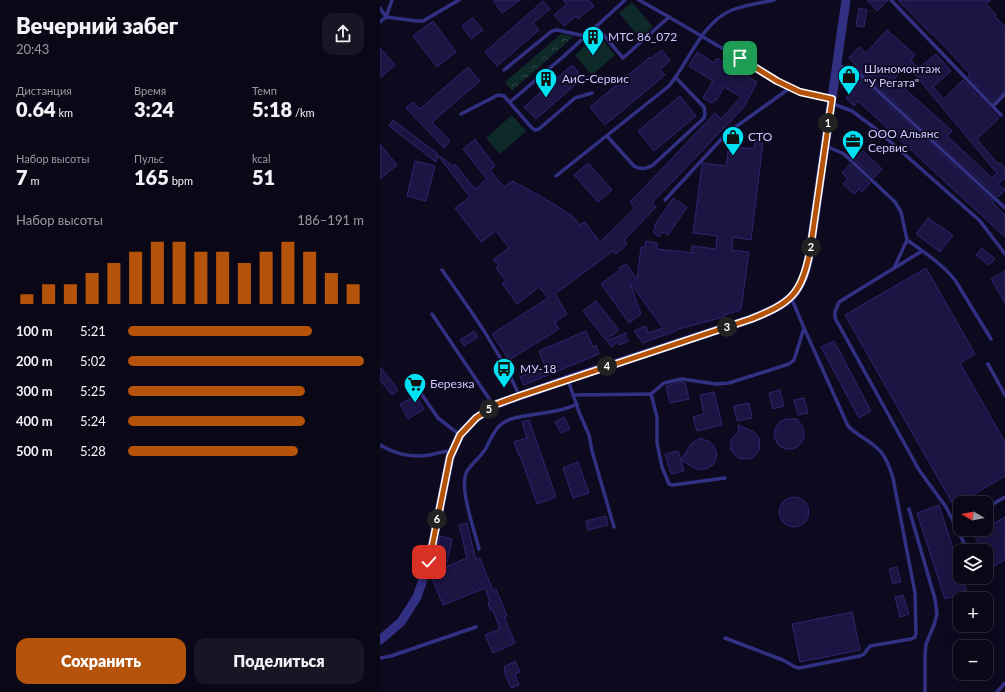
<!DOCTYPE html>
<html lang="ru">
<meta charset="utf-8">
<style>
body{margin:0;font-family:Lato,sans-serif;background:#181624;color:#f1f3f6;height:100vh;display:flex;flex-direction:column;font-size:15px;white-space:nowrap}
*{box-sizing:border-box;margin:0}
p{font-size:13px;color:#999aa1}
.icon{flex:none;width:22px;height:22px;fill:none;stroke:currentColor;stroke-width:2;stroke-linecap:round;stroke-linejoin:round}
.map{position:relative;flex:1;overflow:hidden}
.panel{display:flex;flex-direction:column;background:#0a0817;width:380px}
.panel>*{flex:none}
.needle{width:26px;rotate:280deg}
.buttons{position:absolute;left:573px;top:496px;display:grid;gap:8px}
.buttons a{display:grid;place-items:center;width:40px;height:40px;border-radius:8px;background:#0a0817;box-shadow:0 4px 16px #0002,0 0 0 1px #2a2936;font-size:20px}
.pin{position:absolute;display:grid;place-items:center;width:34px;height:34px;color:#fff;margin:-17px;border-radius:8px;box-shadow:0 2px 6px #0006}
.km{position:absolute;width:20px;height:20px;margin:-10px;border-radius:50%;background:#222;color:#fff;font-size:11px;line-height:20px;text-align:center}
.round{display:grid;place-items:center;flex:none;width:42px;height:42px;border-radius:12px;background:#181624}
.head{display:flex;align-items:center;justify-content:space-between;height:68px;padding:0 16px}
h1{font-size:22px;font-weight:800;line-height:30px}
.figures{display:grid;grid-template-columns:repeat(3,1fr);gap:6px;height:68px;padding:4px 16px}
.figures div{display:grid;align-content:center}
.figures b{font-size:20px;font-weight:800}
.figures small{font-size:11px;font-weight:400}
.figures p{font-size:11px}
.chart{height:112px;padding:8px 16px}
.chart p{display:flex;justify-content:space-between}
.chart svg{width:100%;height:72px;margin-top:4px;stroke:#b45309;stroke-width:6}
.action{display:flex;gap:8px;margin-top:auto;padding:8px 16px}
.action a{flex:1;height:46px;border-radius:12px;background:#b45309;color:#fff;font-size:16px;font-weight:800;line-height:46px;text-align:center}
.action a+a{background:#181624;color:#f1f3f6}
ul{padding:0 16px;list-style:none;font-size:13px}
li{display:grid;grid-template-columns:64px 48px 1fr;align-items:center;height:30px}
li i{height:10px;border-radius:5px;background:#b45309}
main{display:flex;flex:1;min-height:0}
.map>svg:first-child{display:block}
.green{fill:#0d2928}
.forest{fill:url(#forest-crowns)}
.building{fill:#1c1442;stroke:#312470;fill-rule:evenodd}
.lines{fill:none;stroke-linecap:round;stroke-linejoin:round}
.service{stroke:#323083;stroke-width:3.5}
.tertiary{stroke:#323083;stroke-width:9}
.route-casing{stroke:#fff;stroke-width:8}
.route{stroke:#b45309;stroke-width:5}
.labels{text-anchor:middle;stroke-width:3.5;stroke-linejoin:round;paint-order:stroke}
.poi-label{font-size:12px;fill:#cdc8ff;stroke:#0d0a1f;text-anchor:start}
</style>
<main>
<section class="panel">
<div class="head"><div><h1>Вечерний забег</h1><p>20:43</p></div><a class="round"><svg class="icon" aria-label="share" viewBox="0 0 24 24"><path d="M12 15V3M7 8l5-5 5 5M5 13v7h14v-7"/></svg></a></div>
<div class="figures">
<div><p>Дистанция</p><b>0.64<small> km</small></b></div>
<div><p>Время</p><b>3:24</b></div>
<div><p>Темп</p><b>5:18<small> /km</small></b></div>
</div>
<div class="figures">
<div><p>Набор высоты</p><b>7<small> m</small></b></div>
<div><p>Пульс</p><b>165<small> bpm</small></b></div>
<div><p>kcal</p><b>51</b></div>
</div>
<div class="chart"><p><span>Набор высоты</span>186–191 m</p>
<svg viewBox="0 0 160 44" preserveAspectRatio="none"><path d="M5 44V38M15 44V32M25 44V32M35 44V25M45 44V19M55 44V12M65 44V6M75 44V6M85 44V12M95 44V12M105 44V19M115 44V12M125 44V6M135 44V12M145 44V25M155 44V32"/></svg>
</div>
<ul>
<li><b>100 m</b>5:21<i style="width:78%"></i></li>
<li><b>200 m</b>5:02<i style="width:100%"></i></li>
<li><b>300 m</b>5:25<i style="width:75%"></i></li>
<li><b>400 m</b>5:24<i style="width:75%"></i></li>
<li><b>500 m</b>5:28<i style="width:72%"></i></li>
</ul>
<div class="action"><a>Сохранить</a><a>Поделиться</a></div>
</section>
<div class="map">
<svg width="625" height="692" viewBox="0 0 625 692">
<defs>
<pattern id="forest-crowns" width="20" height="18" patternUnits="userSpaceOnUse"><rect width="20" height="18" fill="#0d2928"/><path d="M2 6a3 3 0 1 1 6 0M12 15a3 3 0 1 1 6 0" fill="none" stroke="#2f4748"/></pattern>
</defs>
<rect width="100%" height="100%" fill="#0d0a1f"/>
<g class="green">
<polygon points="252,2 273,27 260,38 239,13"/>
<polygon points="218,34 235,55 212,75 195,55"/>
<polygon points="132,115 146,131 120,154 106,138"/>
</g>
<polygon class="forest" points="181,34 194,36 132,91 125,82"/>
<g class="building">
<polygon points="113,0 140,0 122,13"/>
<polygon points="183,0 209,0 214,6 198,19 196,16 184,26 174,15 187,4"/>
<polygon points="487,0 508,0 497,11"/>
<polygon points="518,0 611,0 606,4 616,15 615,17 625,27 625,91 613,102 588,76 590,74 553,34 552,35"/>
<polygon points="163,1 170,9 153,23 159,30 117,66 105,52"/>
<polygon points="479,8 487,10 484,27 476,26"/>
<polygon points="93,18 103,30 91,39 82,26"/>
<polygon points="53,21 76,52 57,67 33,36"/>
<path d="M507,30L535,55L531,60L538,69L556,54L571,71L553,87L564,99L583,80L619,118L597,139L618,164L620,163L625,168V178L618,184L625,190L618,197L477,68L478,67L469,58L479,47L486,53ZM527,65L617,173L612,178L567,136L572,131L514,79Z"/>
<polygon points="0,48 15,65 0,78"/>
<polygon points="282,50 290,61 280,69 285,75 225,125 210,107 270,57 271,58"/>
<polygon points="317,52 334,63 337,58 377,82 364,107 272,203 276,207 244,240 247,244 236,254 233,251 175,294 187,314 175,322 179,329 129,360 112,334 168,298 159,287 137,304 122,283 126,281 116,268 119,266 113,260 129,248 116,231 101,242 75,208 90,197 59,157 60,156 73,166 75,164 95,189 107,179 83,149 95,139 115,166 110,170 124,187 132,181 157,194 191,215 200,225 205,222 220,242 255,208 250,202 260,192 335,113 341,119 361,97 344,87 337,99 332,103 323,98 333,81 309,66"/>
<polygon points="192,65 203,78 156,119 144,107"/>
<polygon points="88,67 100,81 52,122 70,141 64,148 26,108 33,102 40,109"/>
<polygon points="473,72 614,202 613,203 625,215 625,237 478,101 474,106 466,98 474,89 465,81"/>
<polygon points="300,96 316,116 274,151 258,131"/>
<polygon points="13,120 58,154 56,162 9,126"/>
<polygon points="348,137 357,138 356,147 374,149 375,142 383,143 371,240 353,237 352,250 369,252 361,310 344,315 344,317 295,330 296,331 263,343 254,331 266,326 268,333 283,328 250,283 261,314 249,323 221,284 240,270 239,268 246,264 257,279 261,247 265,247 266,241 277,243 277,249 314,253 311,251 312,246 336,249 337,236 313,233 322,165 323,163 346,166 349,145 347,145"/>
<polygon points="0,144 17,165 0,179"/>
<polygon points="483,151 502,169 494,178 475,160"/>
<polygon points="35,161 55,166 46,201 27,196"/>
<polygon points="208,163 232,190 218,202 194,175"/>
<polygon points="470,164 490,183 482,192 479,189 474,194 463,184 468,179 462,173"/>
<polygon points="293,198 307,207 288,235 283,232 279,237 273,232 276,227 274,226"/>
<polygon points="548,218 573,235 560,252 536,234"/>
<polygon points="602,248 615,259 609,265 596,255"/>
<polygon points="546,268 595,354 580,363 625,442 625,476 574,506 465,315"/>
<polygon points="625,271 625,303 611,279"/>
<polygon points="216,301 239,330 226,340 203,311"/>
<polygon points="94,331 98,337 84,346 80,340"/>
<polygon points="206,331 213,347 216,345 219,354 144,385 140,377 165,366 159,351"/>
<polygon points="246,333 245,336 249,341 239,345 238,341 232,347 227,341"/>
<polygon points="454,341 491,411 479,418 441,347"/>
<polygon points="0,367 17,388 17,391 12,395 0,380"/>
<polygon points="302,382 305,383 309,399 290,403 286,386"/>
<polygon points="400,390 404,406 393,409 389,393"/>
<polygon points="334,392 342,425 317,431 313,417 324,414 320,395"/>
<polygon points="36,395 44,409 28,419 20,404"/>
<polygon points="424,398 428,413 418,415 414,400"/>
<polygon points="369,403 372,418 357,421 354,406"/>
<polygon points="184,417 190,429 181,433 175,422"/>
<polygon points="407,419 417,419 423,427 424,433 424,438 421,443 417,447 412,449 406,449 401,447 397,443 394,436 395,430 397,425 401,421"/>
<polygon points="149,420 176,497 157,504 140,455 139,456 134,442 147,438 142,422"/>
<polygon points="358,425 374,432 380,439 379,450 375,456 370,459 364,459 359,458 354,454 351,450 351,440 359,430"/>
<polygon points="320,438 330,442 335,448 337,455 334,464 328,468 320,470 315,468 301,460 304,471 291,474 285,454 298,451 301,460 311,444"/>
<polygon points="198,462 209,493 193,498 183,468"/>
<circle cx="414" cy="512" r="15"/>
<polygon points="559,505 580,570 580,577 582,577 587,592 565,599 537,513"/>
<polygon points="226,516 228,525 208,530 206,521"/>
<polygon points="625,517 625,560 612,567 606,557 606,551 603,551 594,535"/>
<polygon points="87,523 96,560 100,558 113,591 116,589 127,616 124,617 135,643 113,653 105,635 120,629 113,610 110,610 108,603 110,602 105,588 63,605 52,578 55,576 54,572 87,558 79,525"/>
<polygon points="60,536 72,539 67,563 55,560"/>
<polygon points="517,567 521,582 513,584 509,569"/>
<polygon points="523,595 529,614 520,617 515,597"/>
<polygon points="472,612 480,650 420,662 412,624"/>
<polygon points="135,661 140,672 135,674 139,685 131,688 124,671 125,671 124,667"/>
</g>
<g class="lines">
<g class="service">
<polyline points="259,0 289,17"/>
<polyline points="511,0 621,115"/>
<polyline points="0,8 6,17 37,21 43,21 79,0"/>
<polyline points="0,22 6,17 12,0"/>
<path d="M216,26L243,58L289,17L410,88C424,94 437,97 452,99"/>
<polyline points="457,66 474,69 625,208"/>
<polyline points="124,70 172,31 177,30 205,36"/>
<polyline points="130,102 184,56 245,0"/>
<polyline points="451,103 472,111 496,129 600,221 625,254"/>
<polyline points="613,106 625,94"/>
<polyline points="81,114 118,95 124,96 152,128 155,130 159,129 195,98 212,93"/>
<path d="M227,136L254,166C261,170 266,169 273,165L324,118L325,114L324,107L296,78"/>
<path d="M446,146L464,154L515,202L521,212L527,240C544,252 561,263 575,280L611,339"/>
<path d="M176,176L289,86C308,63 322,22 352,10C365,5 380,3 394,0"/>
<polyline points="285,200 347,133 410,88"/>
<polyline points="542,251 459,302 455,312 455,318 539,470 566,507 588,551"/>
<polyline points="514,268 527,240"/>
<path d="M62,270C91,311 118,348 139,395"/>
<polyline points="52,314 114,406"/>
<polyline points="608,364 625,395"/>
<polyline points="188,380 199,412 209,435 212,451 234,527"/>
<polyline points="38,389 58,418 80,435"/>
<polyline points="271,394 284,383 302,379 336,384 349,383 409,364 414,360 424,328 411,297"/>
<polyline points="194,395 271,394 277,417 277,443 282,467 289,484 293,485 345,478"/>
<path d="M0,445C15,454 32,458 50,455C57,453 64,451 72,451"/>
<polyline points="606,508 625,497"/>
<polyline points="529,509 555,599 557,614 554,625 546,644 545,656 545,692"/>
<path d="M99,549C95,531 78,487 87,471C92,463 101,457 106,448C113,435 116,424 131,419C152,413 177,414 197,404"/>
<path d="M345,638L403,660L415,667L419,668L480,656L484,654L490,646L531,639L535,637L536,633L535,593L513,478C510,468 507,459 501,452C492,441 477,436 468,426L424,328"/>
<polyline points="0,658 11,656 96,627"/>
<polyline points="617,692 625,683"/>
</g>
<path class="tertiary" d="M0,640L21,622L37,597L49,562L70,457L80,435L96,418L117,404L131,399L188,379L371,319C411,303 423,294 430,251L466,0"/>
</g>
<g class="lines">
<g class="route-casing">
<path id="route" d="M49,562L70,457L80,435L96,418L117,404L139,396L371,319C411,303 422,294 430,251L452,99L420,92L397,81L360,58"/>
</g>
<use href="#route" class="route"/>
</g>
<defs>
<g id="building-pin" transform="scale(1.15)"><path d="M0 17L-7.5 6A9.5 9.5 0 1 1 7.5 6Z" fill="#00e1f3" stroke="#0d0a1f"/><path d="M-4-6H4V6H1V3H-1V6H-4ZM-2.5-4.3h1.7v1.8h-1.7ZM.8-4.3h1.7v1.8H.8ZM-2.5-1h1.7V.8h-1.7ZM.8-1h1.7V.8H.8Z" fill="#111"/></g>
<g id="shop-pin" transform="scale(1.15)"><path d="M0 17L-7.5 6A9.5 9.5 0 1 1 7.5 6Z" fill="#00e1f3" stroke="#0d0a1f"/><path d="M-5-2.5h2.3a2.7 3.5 0 0 1 5.4 0H5L5.5 6h-11ZM-1.5-2.5h3a1.5 2.3 0 0 0-3 0Z" fill="#111"/></g>
<g id="office-pin" transform="scale(1.15)"><path d="M0 17L-7.5 6A9.5 9.5 0 1 1 7.5 6Z" fill="#00e1f3" stroke="#0d0a1f"/><path d="M-6-3h4V-5.5h4V-3h4V5H-6ZM-1-4.5V-3h2v-1.5ZM-6 0V1H6V0Z" fill="#111"/></g>
<g id="bus-pin" transform="scale(1.15)"><path d="M0 17L-7.5 6A9.5 9.5 0 1 1 7.5 6Z" fill="#00e1f3" stroke="#0d0a1f"/><path d="M-5-6H5V4H4V6H2V4H-2V6H-4V4H-5ZM-3.5-4V0h7V-4ZM-3.5 1.2v1.5H-2V1.2ZM2 1.2v1.5H3.5V1.2Z" fill="#111"/></g>
<g id="supermarket-pin" transform="scale(1.15)"><path d="M0 17L-7.5 6A9.5 9.5 0 1 1 7.5 6Z" fill="#00e1f3" stroke="#0d0a1f"/><path d="M-6-5.5h2.5l.6 2H6L4.5 2H-2.5L-4.4-4H-6ZM-1.5 3.2a1.3 1.3 0 1 0 .1 0ZM3 3.2a1.3 1.3 0 1 0 .1 0Z" fill="#111"/></g>
</defs>
<g fill-rule="evenodd">
<use href="#building-pin" x="213" y="37"/>
<use href="#shop-pin" x="469" y="76"/>
<use href="#building-pin" x="166" y="79"/>
<use href="#shop-pin" x="353" y="137"/>
<use href="#office-pin" x="473" y="141"/>
<use href="#bus-pin" x="124" y="369"/>
<use href="#supermarket-pin" x="35" y="384"/>
</g>
<g class="labels">
<g class="poi-label">
<text x="228" y="41">МТС 86_072</text>
<text x="484" y="73">Шиномонтаж<tspan x="484" dy="14">"У Регата"</tspan></text>
<text x="182" y="83">АиС-Сервис</text>
<text x="488" y="138">ООО Альянс<tspan x="488" dy="14">Сервис</tspan></text>
<text x="368" y="141">СТО</text>
<text x="140" y="373">МУ-18</text>
<text x="50" y="388">Березка</text>
</g>
</g>
</svg>
<div class="buttons">
<a><svg class="needle" viewBox="-14 -14 28 28"><path d="M0-13l5 13h-10z" fill="#e53935"/><path d="M0 13l5-13h-10z" fill="#999aa1"/></svg></a>
<a><svg class="icon" aria-label="layers" viewBox="0 0 24 24"><path d="M12 4l9 5-9 5-9-5zM3 14l9 5 9-5"/></svg></a>
<a>+</a>
<a>−</a>
</div>
<div class="pin" style="left:360px;top:58px;background:#1e9e55"><svg class="icon" aria-label="arrive" viewBox="0 0 24 24"><path d="M6 21V4h12l-3 4 3 4H6"/></svg></div>
<div class="pin" style="left:49px;top:562px;background:#d93025"><svg class="icon" aria-label="check" viewBox="0 0 24 24"><path d="M5 12l5 5 9-10"/></svg></div>
<b class="km" style="left:448px;top:123px">1</b>
<b class="km" style="left:431px;top:247px">2</b>
<b class="km" style="left:347px;top:327px">3</b>
<b class="km" style="left:227px;top:366px">4</b>
<b class="km" style="left:109px;top:409px">5</b>
<b class="km" style="left:57px;top:519px">6</b>
</div>
</main>
